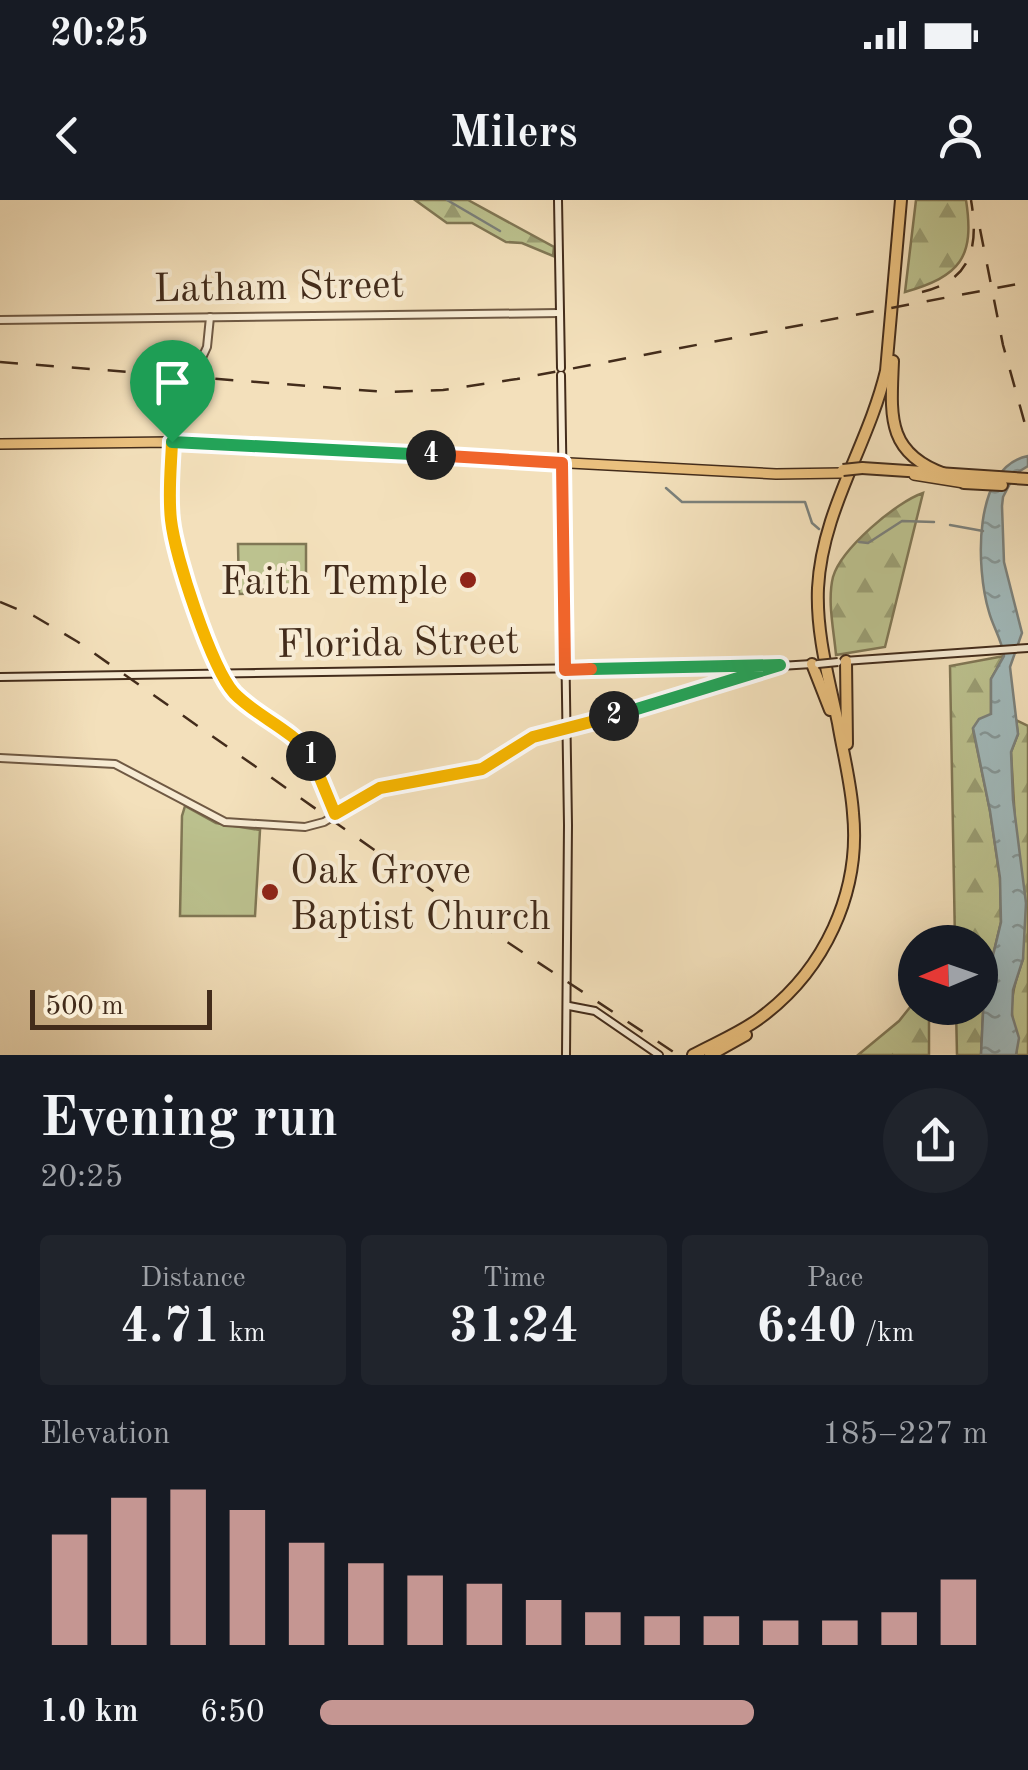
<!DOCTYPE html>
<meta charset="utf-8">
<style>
body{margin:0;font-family:"Old Standard TT",serif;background:#20242c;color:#f1f3f6;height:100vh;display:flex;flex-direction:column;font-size:38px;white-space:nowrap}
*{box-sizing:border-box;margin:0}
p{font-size:32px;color:#9ea1a6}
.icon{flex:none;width:55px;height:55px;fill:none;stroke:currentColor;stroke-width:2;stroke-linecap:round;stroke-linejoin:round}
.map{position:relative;height:855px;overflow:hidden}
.panel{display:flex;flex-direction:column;background:#171b24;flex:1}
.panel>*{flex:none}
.needle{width:65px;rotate:268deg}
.fabs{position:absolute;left:898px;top:725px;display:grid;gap:20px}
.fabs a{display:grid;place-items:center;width:100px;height:100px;border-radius:50%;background:#171b24;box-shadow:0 10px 40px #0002;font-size:50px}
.scale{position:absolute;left:30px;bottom:25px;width:182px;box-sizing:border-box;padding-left:10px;border:5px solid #432c1b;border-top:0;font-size:28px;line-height:35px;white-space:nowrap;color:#432c1b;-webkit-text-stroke:8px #f7ebd3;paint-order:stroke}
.pin{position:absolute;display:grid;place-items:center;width:85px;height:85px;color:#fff;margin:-102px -42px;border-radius:50% 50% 50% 0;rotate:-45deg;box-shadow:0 0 10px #0007}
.pin .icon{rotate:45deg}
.km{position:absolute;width:50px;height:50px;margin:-25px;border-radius:50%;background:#222;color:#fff;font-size:28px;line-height:50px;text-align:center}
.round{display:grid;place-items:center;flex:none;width:105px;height:105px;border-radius:52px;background:#20242c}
.headline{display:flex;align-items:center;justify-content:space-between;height:170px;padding:0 40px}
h1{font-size:55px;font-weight:800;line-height:75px}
.metrics{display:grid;grid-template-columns:repeat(3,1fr);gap:15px;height:170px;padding:10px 40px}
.metrics div{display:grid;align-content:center;border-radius:10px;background:#20242c;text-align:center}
.metrics b{font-size:50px;font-weight:800}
.metrics small{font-size:28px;font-weight:400}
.metrics p{font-size:28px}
.chart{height:280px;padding:20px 40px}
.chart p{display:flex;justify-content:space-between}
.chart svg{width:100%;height:180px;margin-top:10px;stroke:#c59692;stroke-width:6}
ul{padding:0 40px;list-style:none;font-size:32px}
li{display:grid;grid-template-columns:160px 120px 1fr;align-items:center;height:75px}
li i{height:25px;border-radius:12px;background:#c59692}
.status{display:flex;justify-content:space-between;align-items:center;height:70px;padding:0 50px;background:#171b24;direction:ltr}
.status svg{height:28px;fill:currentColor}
header{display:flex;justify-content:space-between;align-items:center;height:130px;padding:0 40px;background:#171b24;font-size:45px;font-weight:800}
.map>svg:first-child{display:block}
.green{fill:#bcc28f;stroke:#807755;stroke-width:2.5}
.forest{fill:url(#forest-firs);stroke:#807755;stroke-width:2.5}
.water{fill:url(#water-ripples);stroke:#7b817c;stroke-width:2.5}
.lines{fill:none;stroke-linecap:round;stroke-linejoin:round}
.stream{stroke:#7b817c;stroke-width:2.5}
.tertiary-casing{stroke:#6f5943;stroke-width:10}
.secondary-casing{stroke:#432c1b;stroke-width:10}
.primary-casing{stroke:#432c1b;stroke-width:12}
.trunk-casing{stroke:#432c1b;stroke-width:14}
.motorway-casing{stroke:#432c1b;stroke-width:14}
.tertiary{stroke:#f7ebd3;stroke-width:6}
.secondary{stroke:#f7ebd3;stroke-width:6}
.primary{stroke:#eac07e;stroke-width:9}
.trunk{stroke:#eac07e;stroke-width:10}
.motorway{stroke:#eac07e;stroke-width:10}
.rail{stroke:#432c1b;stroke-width:2.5;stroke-dasharray:18 18;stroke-linecap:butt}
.secondary-bridge-casing{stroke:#432c1b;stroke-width:10;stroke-linecap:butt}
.trunk-bridge-casing{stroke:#432c1b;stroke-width:14;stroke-linecap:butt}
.secondary-bridge{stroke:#f7ebd3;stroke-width:6}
.trunk-bridge{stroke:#eac07e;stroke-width:10}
.split-1-casing{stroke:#fff;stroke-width:20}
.split-2-casing{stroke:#fff;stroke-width:20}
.split-3-casing{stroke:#fff;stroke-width:20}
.split-4-casing{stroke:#fff;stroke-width:20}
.split-5-casing{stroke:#fff;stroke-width:20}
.split-1{stroke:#f5b400;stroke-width:12}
.split-2{stroke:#f5b400;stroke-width:12}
.split-3{stroke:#22a559;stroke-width:12}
.split-4{stroke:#f0652b;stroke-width:12}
.split-5{stroke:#22a559;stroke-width:12}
.poi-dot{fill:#8f2418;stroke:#f7ebd3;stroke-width:4}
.labels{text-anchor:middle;stroke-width:8;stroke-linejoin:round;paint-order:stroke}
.street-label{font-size:40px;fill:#432c1b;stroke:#f7ebd3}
.poi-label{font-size:40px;fill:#432c1b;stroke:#f7ebd3;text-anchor:end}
</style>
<div class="status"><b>20:25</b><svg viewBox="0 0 49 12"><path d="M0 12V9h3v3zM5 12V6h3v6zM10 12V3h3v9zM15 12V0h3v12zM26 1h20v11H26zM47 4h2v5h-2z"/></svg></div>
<header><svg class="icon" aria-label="back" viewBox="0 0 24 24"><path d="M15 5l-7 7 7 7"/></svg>Milers<svg class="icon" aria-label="person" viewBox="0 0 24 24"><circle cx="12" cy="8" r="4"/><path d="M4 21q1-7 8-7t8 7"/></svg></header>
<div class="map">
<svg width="1028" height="855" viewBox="0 0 1028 855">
<defs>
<pattern id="forest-firs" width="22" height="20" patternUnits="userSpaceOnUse" patternTransform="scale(2.5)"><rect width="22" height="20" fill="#bcc28f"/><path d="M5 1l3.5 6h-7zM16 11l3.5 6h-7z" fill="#9a9e74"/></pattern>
<pattern id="water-ripples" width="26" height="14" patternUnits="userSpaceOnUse" patternTransform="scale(2.5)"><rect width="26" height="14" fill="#a1babc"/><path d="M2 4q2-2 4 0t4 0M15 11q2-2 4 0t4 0" fill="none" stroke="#859798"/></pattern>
</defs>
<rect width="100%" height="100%" fill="#f3e0bb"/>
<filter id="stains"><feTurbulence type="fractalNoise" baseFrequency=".002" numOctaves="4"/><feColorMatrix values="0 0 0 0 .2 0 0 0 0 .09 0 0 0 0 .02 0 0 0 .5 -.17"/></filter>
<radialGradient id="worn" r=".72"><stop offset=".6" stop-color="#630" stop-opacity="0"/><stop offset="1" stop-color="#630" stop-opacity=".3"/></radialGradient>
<g class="green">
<polygon points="238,344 306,344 306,392 239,394"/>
<polygon points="185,606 216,623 260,630 255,716 180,716 182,616"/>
</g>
<g class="forest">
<polygon points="415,0 468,0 554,47 553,56 522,43 506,42 472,23 447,23"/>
<path d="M916,0H966C975,58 960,76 905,92Z"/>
<path d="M923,293L885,447L836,455C834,431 827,401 833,377C841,349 896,302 923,293Z"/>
<polygon points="1004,456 991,479 991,515 973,529 990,611 1000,678 1001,722 984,793 981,855 957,855 956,808 980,808 980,742 955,742 950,466"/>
<path d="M1016,520L1028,526V855H1016C1019,839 1014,831 1012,815C1010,795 1017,777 1023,759L1011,552L1018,534Z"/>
<polygon points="915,801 915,808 929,808 929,855 858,855 899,821"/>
</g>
<path class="water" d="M1028,256V266L1015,274L1003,297L1002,306L1004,362L1022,433L1010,467L1018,534L1011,552L1013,600L1026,703L1023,759L1013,790L1012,815L1019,838L1016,855H981L984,793L1001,722L1000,678L990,611L973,528L979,519L991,514V479L1004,456C1002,440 993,427 989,412C976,369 972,267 1028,256Z"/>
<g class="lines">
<g class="stream">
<polyline points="447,0 500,31"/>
<polyline points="666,288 682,302 805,302 812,323 819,329"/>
<polyline points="950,325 983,331"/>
<polyline points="859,342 868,343 902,321 934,322"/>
</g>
<g class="tertiary-casing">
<g id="tertiary">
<polyline points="210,117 207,147 175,216 170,298 176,346 220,474 241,500 303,545 335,615"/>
<polyline points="0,120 559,113"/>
<polyline points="0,558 115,564 225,622 305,627 324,622 380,588 481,569 539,534 748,475"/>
</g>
</g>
<g class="secondary-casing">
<g id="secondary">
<polyline points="558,0 561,168"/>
<polyline points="561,175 568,625 566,855"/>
<polyline points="844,461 1028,448"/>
<polyline points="780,466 812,464"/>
<polyline points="739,468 748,475 768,469"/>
<polyline points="0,477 781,465"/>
<polyline points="569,806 595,811 659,855"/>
</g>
</g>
<g class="primary-casing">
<g id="primary">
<polyline points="0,244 172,242 776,274 842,273"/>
<polyline points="914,275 964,283"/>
</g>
</g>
<g class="trunk-casing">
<g id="trunk">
<polyline points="862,268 1028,279"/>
<polyline points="964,283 1002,285"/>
</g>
</g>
<g class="motorway-casing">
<g id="motorway">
<path d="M893,161C891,214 885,253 945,274"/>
<polyline points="846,461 847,544"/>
<polyline points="812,464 830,510"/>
<path d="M693,855C715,843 740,833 760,818C824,771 861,693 853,613C851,583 843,553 838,523C829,479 816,434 818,388C822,310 868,246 886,171L901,0"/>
<polyline points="710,855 746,835"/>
</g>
</g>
<use href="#tertiary" class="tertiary"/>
<use href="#secondary" class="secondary"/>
<use href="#primary" class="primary"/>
<use href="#trunk" class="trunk"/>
<use href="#motorway" class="motorway"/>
<g class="rail">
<polyline points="980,29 1003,145 1028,235"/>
<path d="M922,92C972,80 979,46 971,0"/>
<polyline points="0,162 386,192 443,190 517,179 1028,82"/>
<polyline points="0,402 34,416 78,442 480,724 678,855"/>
</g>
<g class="secondary-bridge-casing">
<polyline id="secondary-bridge" points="818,464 838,462"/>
</g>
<g class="trunk-bridge-casing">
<polyline id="trunk-bridge" points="843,270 862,268"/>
</g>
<use href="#secondary-bridge" class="secondary-bridge"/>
<use href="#trunk-bridge" class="trunk-bridge"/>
</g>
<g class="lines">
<g class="split-1-casing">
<path id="split-1" d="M172,242C171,268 168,294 171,320C175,356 211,467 234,493C257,517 292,529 311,556"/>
</g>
<g class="split-2-casing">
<polyline id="split-2" points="311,556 335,614 380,588 482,569 533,537 614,516"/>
</g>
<g class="split-3-casing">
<polyline id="split-3" points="591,469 780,465 614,516"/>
</g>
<g class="split-4-casing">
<polyline id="split-4" points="431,255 562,263 565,470 591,469"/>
</g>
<g class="split-5-casing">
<polyline id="split-5" points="172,242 431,255"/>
</g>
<use href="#split-1" class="split-1"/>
<use href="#split-2" class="split-2"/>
<use href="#split-3" class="split-3"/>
<use href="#split-4" class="split-4"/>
<use href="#split-5" class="split-5"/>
</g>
<g class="poi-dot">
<circle cx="468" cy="380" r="10"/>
<circle cx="270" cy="692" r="10"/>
</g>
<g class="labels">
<g class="street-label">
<text transform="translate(279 85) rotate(-1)" y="14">Latham Street</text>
<text transform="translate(398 441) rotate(-1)" y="14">Florida Street</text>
</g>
<g class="poi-label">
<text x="448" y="394">Faith Temple</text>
<text x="290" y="683" text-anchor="start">Oak Grove<tspan x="290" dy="46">Baptist Church</tspan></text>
</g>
</g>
<rect width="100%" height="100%" filter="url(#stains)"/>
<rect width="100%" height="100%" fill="url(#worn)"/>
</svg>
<div class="fabs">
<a><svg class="needle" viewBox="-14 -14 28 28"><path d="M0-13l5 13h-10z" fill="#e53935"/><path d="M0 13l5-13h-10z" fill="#9ea1a6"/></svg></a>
</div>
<div class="scale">500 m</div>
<div class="pin" style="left:172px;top:242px;background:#1e9e55"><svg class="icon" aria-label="arrive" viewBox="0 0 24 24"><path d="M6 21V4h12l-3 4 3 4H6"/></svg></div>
<b class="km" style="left:311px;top:556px">1</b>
<b class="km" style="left:614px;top:516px">2</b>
<b class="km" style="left:431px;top:255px">4</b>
</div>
<section class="panel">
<div class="headline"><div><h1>Evening run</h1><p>20:25</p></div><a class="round"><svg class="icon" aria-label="share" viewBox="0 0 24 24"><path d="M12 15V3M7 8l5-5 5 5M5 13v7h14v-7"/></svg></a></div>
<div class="metrics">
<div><p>Distance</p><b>4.71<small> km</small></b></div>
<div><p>Time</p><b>31:24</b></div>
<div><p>Pace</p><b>6:40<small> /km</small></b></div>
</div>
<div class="chart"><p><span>Elevation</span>185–227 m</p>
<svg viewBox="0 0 160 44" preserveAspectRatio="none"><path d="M5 44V17M15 44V8M25 44V6M35 44V11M45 44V19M55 44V24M65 44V27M75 44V29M85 44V33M95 44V36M105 44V37M115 44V37M125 44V38M135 44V38M145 44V36M155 44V28"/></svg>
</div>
<ul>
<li><b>1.0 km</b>6:50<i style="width:65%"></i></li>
</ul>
</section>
